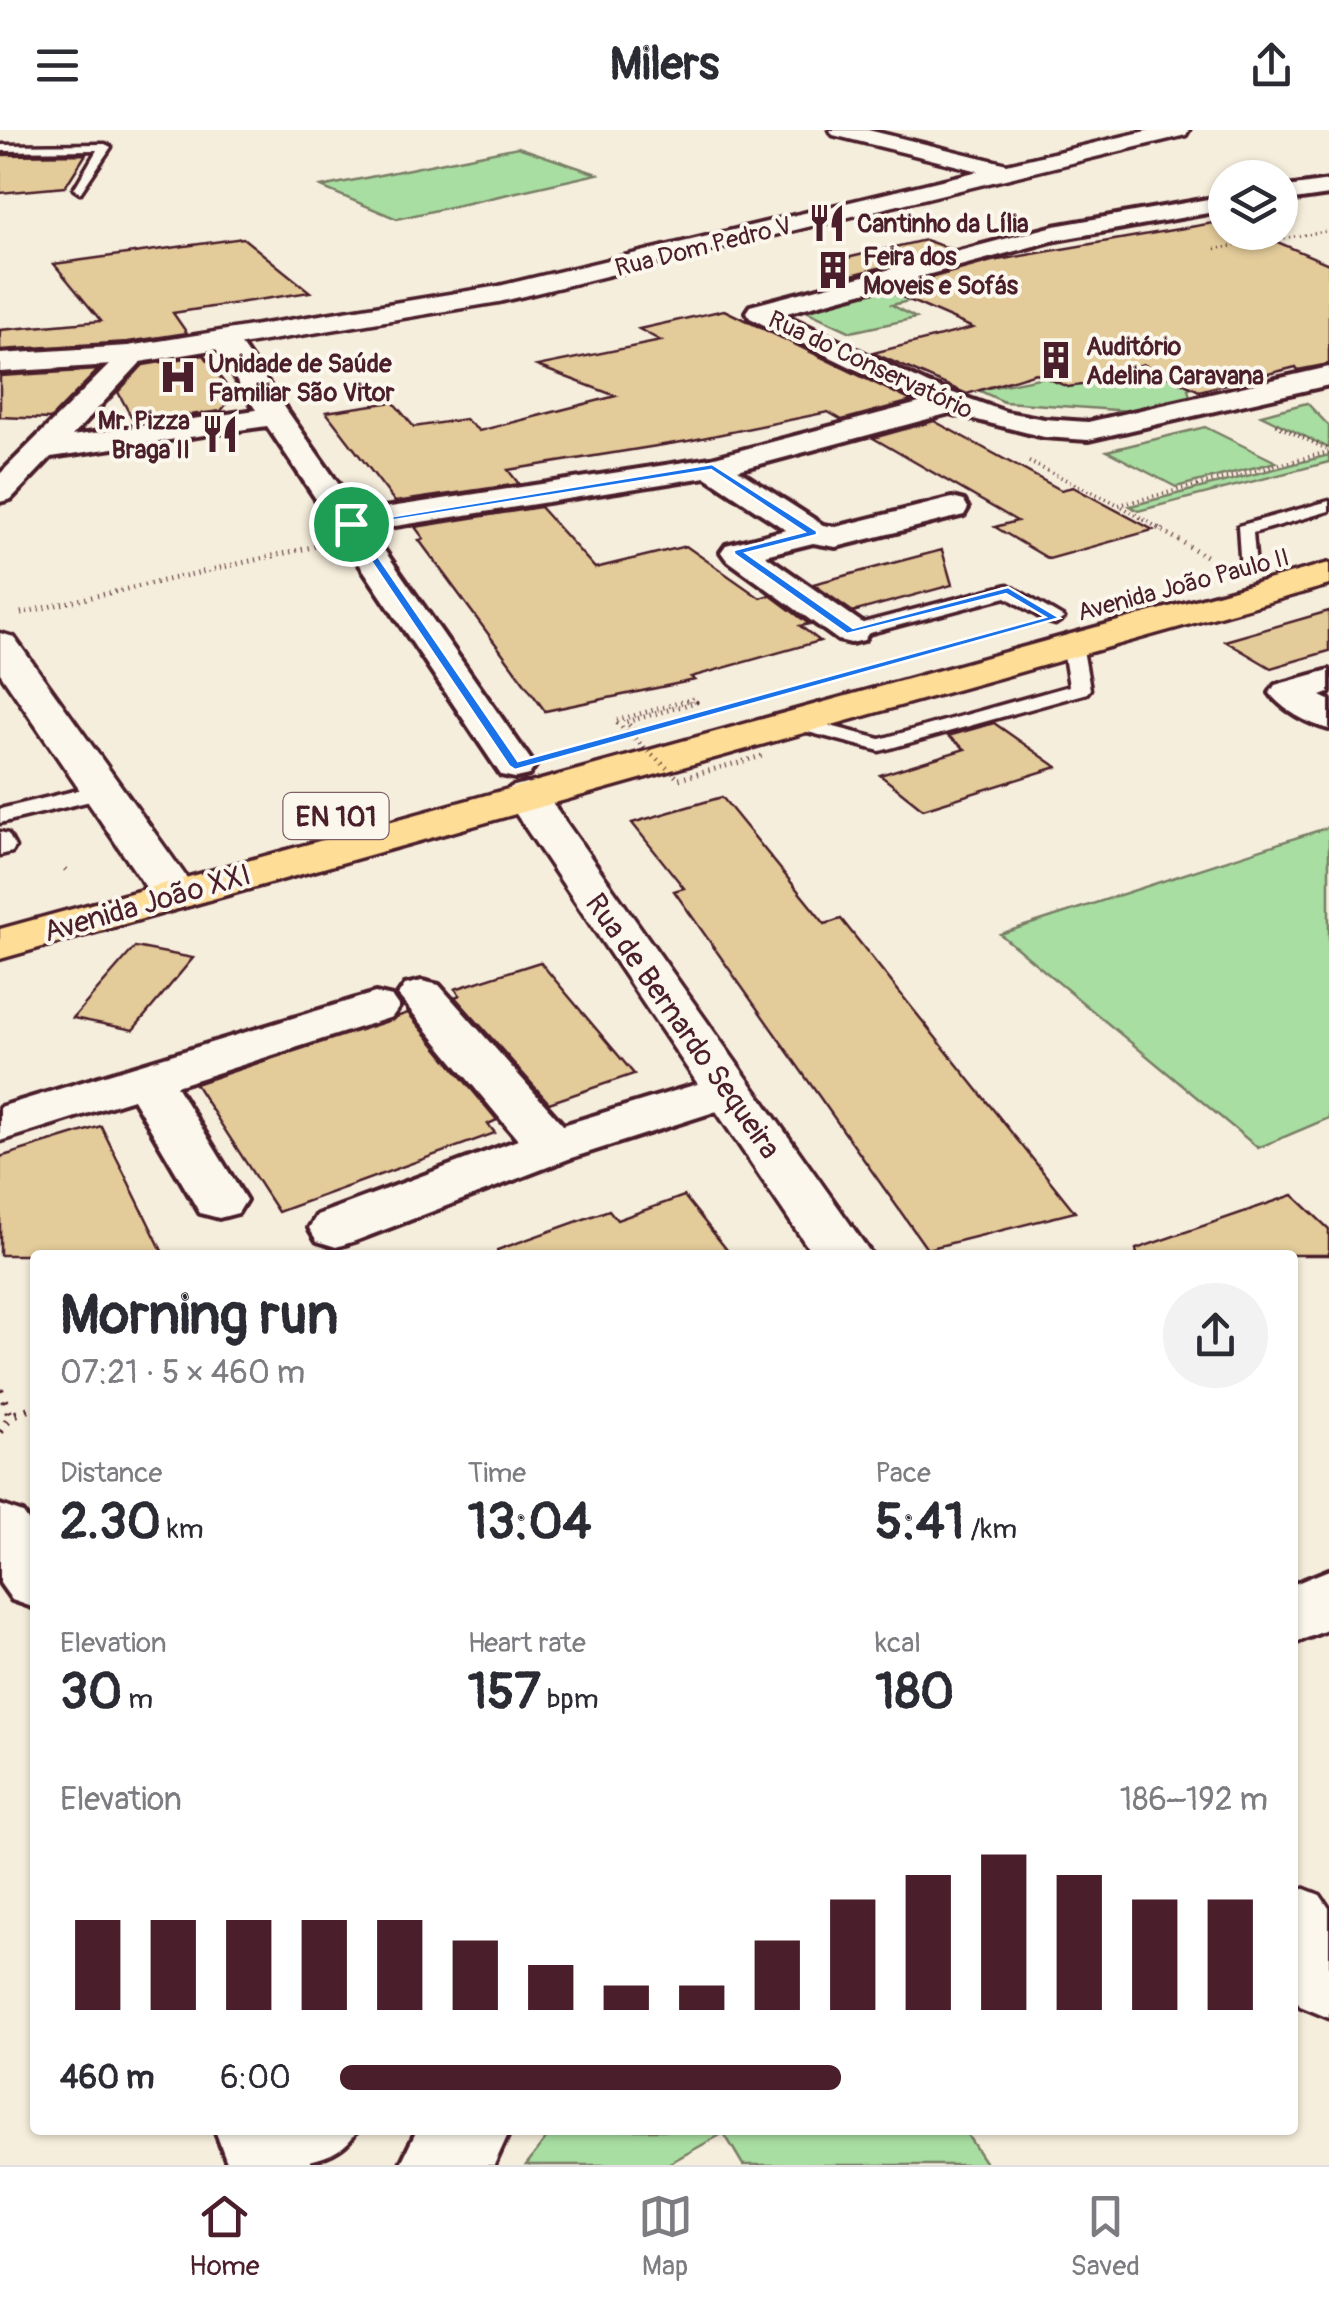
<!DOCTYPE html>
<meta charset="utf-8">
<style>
body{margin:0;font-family:Pangolin,sans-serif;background:#f2f2f3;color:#2b2b33;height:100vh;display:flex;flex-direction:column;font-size:38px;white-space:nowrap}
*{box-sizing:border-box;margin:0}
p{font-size:32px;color:#7c7c81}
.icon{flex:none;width:55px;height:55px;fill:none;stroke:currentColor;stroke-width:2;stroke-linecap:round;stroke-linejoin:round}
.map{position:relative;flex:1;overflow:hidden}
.details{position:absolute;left:30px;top:1120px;width:1268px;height:885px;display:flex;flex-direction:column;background:#fff;border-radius:10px;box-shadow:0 2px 8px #0004}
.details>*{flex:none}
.fabs{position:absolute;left:1208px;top:30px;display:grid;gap:20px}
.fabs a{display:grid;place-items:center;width:90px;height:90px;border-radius:50%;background:#fff;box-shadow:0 2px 8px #0004;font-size:50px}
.pin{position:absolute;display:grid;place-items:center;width:85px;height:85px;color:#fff;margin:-42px;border:5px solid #fff;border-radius:50%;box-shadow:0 2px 10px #0007}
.round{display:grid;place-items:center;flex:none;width:105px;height:105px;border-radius:52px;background:#f2f2f3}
.overview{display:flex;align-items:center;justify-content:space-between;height:170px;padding:0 30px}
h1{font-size:55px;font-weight:800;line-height:75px}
.metrics{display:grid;grid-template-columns:repeat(3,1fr);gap:15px;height:170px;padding:10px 30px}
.metrics div{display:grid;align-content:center}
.metrics b{font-size:50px;font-weight:800}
.metrics small{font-size:28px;font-weight:400}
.metrics p{font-size:28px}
.chart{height:280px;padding:20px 30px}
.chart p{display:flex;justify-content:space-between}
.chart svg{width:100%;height:180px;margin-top:10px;stroke:#4a1f2b;stroke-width:6}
ul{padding:0 30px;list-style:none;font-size:32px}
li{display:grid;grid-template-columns:160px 120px 1fr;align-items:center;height:75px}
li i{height:25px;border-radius:12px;background:#4a1f2b}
header{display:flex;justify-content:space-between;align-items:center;height:130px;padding:0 30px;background:#fff;font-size:45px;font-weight:800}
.dock{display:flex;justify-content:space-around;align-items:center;height:140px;border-top:2px solid #e1e1e2;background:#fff;font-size:28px;color:#7c7c81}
.dock a{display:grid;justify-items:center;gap:5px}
.dock .selected{color:#4a1f2b}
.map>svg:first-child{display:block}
.green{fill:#a8dea1;stroke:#797e66;stroke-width:2.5}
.building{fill:#e3cb9a;stroke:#4a1f2b;stroke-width:2.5}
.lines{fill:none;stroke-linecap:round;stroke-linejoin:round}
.lane-casing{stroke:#4a1f2b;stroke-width:7}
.street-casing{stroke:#4a1f2b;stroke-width:8}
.secondary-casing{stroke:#4a1f2b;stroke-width:7}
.primary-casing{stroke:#4a1f2b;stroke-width:7}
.path-far3{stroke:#4a1f2b;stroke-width:2.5;stroke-dasharray:1 4;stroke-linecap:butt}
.path-far2{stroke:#4a1f2b;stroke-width:4;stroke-dasharray:1 4;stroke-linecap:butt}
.path-far1{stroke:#4a1f2b;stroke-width:5;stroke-dasharray:1 5;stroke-linecap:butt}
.path{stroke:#4a1f2b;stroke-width:8;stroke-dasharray:2.5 9;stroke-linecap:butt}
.lane{fill:#fbf7ec;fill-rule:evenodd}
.street{fill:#fbf7ec;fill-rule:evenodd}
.secondary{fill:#fbf7ec;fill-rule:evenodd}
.primary{fill:#fedd96;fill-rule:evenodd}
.path-bridge{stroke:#4a1f2b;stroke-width:5;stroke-dasharray:1 5;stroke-linecap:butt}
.route{fill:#1a73e8;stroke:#fff;stroke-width:2.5;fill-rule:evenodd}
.labels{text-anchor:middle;stroke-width:8;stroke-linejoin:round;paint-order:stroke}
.far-poi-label{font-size:25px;font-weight:bold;fill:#4a1f2b;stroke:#fbf7ec;text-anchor:start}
.far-street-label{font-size:25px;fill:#4a1f2b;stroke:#fbf7ec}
.shield{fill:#fbf7ec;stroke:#7f6065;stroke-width:2.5}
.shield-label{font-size:28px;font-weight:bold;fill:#4a1f2b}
.street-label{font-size:30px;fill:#4a1f2b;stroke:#fbf7ec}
</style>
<header><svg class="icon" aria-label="menu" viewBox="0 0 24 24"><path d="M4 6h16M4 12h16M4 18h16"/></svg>Milers<svg class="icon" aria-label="share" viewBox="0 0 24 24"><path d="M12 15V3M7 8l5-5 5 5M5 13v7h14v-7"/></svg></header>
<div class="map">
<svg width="1329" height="2035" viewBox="0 0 1329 2035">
<rect width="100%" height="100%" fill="#f6eedc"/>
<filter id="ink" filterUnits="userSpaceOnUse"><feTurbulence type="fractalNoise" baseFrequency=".01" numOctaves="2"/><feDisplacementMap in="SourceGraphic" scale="20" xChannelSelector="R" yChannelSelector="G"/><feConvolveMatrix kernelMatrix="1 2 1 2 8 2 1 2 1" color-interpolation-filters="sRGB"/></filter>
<g filter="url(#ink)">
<g class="green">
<polygon points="518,17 597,44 397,89 321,57"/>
<polygon points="948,140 1019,164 950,161 892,175 916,188 851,202 806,181"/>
<polygon points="1131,228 1192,258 1188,259 1190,267 1130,281 1004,272 978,260 1044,247 1068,257 1127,241 1110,233"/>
<polygon points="1307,273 1329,296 1329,318 1261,285"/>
<polygon points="1205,297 1276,332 1176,357 1107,321"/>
<polygon points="1329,325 1329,332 1138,381 1130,376"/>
<polygon points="1329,697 1329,988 1258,1018 1000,804"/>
<polygon points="553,2000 964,2000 987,2035 743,2035 724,2003 666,2035 526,2035"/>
</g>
<g class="building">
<polygon points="86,24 65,57 0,63 0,25"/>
<polygon points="1225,91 1225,102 1254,102 1329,134 1329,234 1298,240 1296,237 1199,261 1143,234 1088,254 1068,257 1036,243 967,264 873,223 973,198 886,160 992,131"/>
<polygon points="243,108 310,162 173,183 187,203 128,212 0,220 0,200 101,191 54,134"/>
<polygon points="925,110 951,119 852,145 825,133"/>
<polygon points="724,180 912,271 842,290 828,282 688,311 508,340 519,354 395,372 326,282 393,272 414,297 465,289 479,301 616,266 537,236 661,211 639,199"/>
<polygon points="204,225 233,265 221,281 134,292 118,262 143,235"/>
<polygon points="98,240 50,289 0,287 0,246"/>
<polygon points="934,291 1061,360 1073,357 1153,400 1049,429 995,397 1017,391 873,308"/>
<polygon points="540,377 595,438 686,416 760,468 770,465 809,494 800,496 820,511 691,547 695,550 545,581 419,410 424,409 415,397"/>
<polygon points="942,420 952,455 853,482 813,454"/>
<polygon points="1329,481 1329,521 1271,538 1225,511"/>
<polygon points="994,593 1057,637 923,679 880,645 965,619 948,606"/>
<polygon points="722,667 825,794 841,789 1075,1082 927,1119 674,761 684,758 632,693"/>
<polygon points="135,817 193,828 133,900 73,888"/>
<polygon points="540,832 634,944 549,973 455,867 460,865 455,859"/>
<polygon points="408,883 497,990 488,994 495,1003 278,1082 195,954"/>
<polygon points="101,996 164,1125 0,1125 0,1027"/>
<polygon points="1293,1065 1329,1099 1329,1125 1137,1125 1136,1119"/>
<polygon points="684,1066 731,1125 498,1125 497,1120 609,1080 617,1090"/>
</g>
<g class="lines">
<g class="lane-casing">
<g id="lane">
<polygon points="0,15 105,14 111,17 80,63 74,59 97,20 0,21"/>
<polygon points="1329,371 1329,381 1253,403 1256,437 1253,441 1241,441 1238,396"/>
<polygon points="1008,455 1064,488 1055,494 1048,492 1006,467 851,508 841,502 844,498"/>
<polygon points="1072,508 1082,514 1090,559 1087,563 880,621 785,596 782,592 792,586 880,609 1069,556 1062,514"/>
<polygon points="103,654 111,656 114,661 111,666 0,693 0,679"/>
<polygon points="0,702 8,704 15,717 12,722 0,725"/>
<path d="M291,2000H357C339,2035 287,2035 248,2035L254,2019Z"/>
</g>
</g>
<g class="street-casing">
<g id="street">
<polygon points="1329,51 1329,65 1280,72 1280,58"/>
<polygon points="1225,66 1225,80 1056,110 783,184 928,254 1006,282 1044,289 1088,292 1329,237 1329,255 1088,310 1044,307 950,283 738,340 823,395 836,397 952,368 964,371 968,378 964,385 836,417 813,413 765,425 864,494 869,502 864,510 851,513 838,510 726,429 721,422 726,415 786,400 706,347 370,400 535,636 529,645 515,648 501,645 267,296 51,327 11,369 0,372 0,344 113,231 118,219 138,219 142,225 140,233 72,306 256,280 210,211 224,203 234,205 358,382 711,328 923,272 750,188 746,182 750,176 1054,96"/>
<path d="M1329,540V563L1321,566L1329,570V599C1309,594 1282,580 1270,563L1275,555Z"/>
<polygon points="422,851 439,855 563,995 727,945 745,950 752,961 745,972 571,1028 355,1111 336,1117 317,1111 309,1098 317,1085 518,1010 398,865 405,855"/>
<polygon points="375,863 392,867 399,877 392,887 176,956 246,1070 238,1083 219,1088 200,1083 133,969 0,1011 0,977"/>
<polygon points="0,1375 23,1383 35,1400 35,1478 12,1470 0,1453"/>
<polygon points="1329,1440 1329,1499 1292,1514 1292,1455"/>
<polygon points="215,2000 297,2000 312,2035 228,2035"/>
<polygon points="417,2000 510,2000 494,2035 400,2035"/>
</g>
</g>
<g class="secondary-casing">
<g id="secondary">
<polygon points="830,0 868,0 1007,34 1150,0 1189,0 1186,5 499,172 128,234 0,242 0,224 128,216 499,156 979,41 833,5"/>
<polygon points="0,503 14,507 192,755 198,765 192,775 175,779 158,775 0,543"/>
<polygon points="526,653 541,657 872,1125 813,1125 504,666 511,657"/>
<polygon points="1292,1754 1320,1765 1329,1778 1329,1888 1300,1876 1292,1864"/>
</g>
</g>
<g class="primary-casing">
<polygon id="primary" points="1329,433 1329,455 0,829 0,799"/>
</g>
<polyline class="path-far3" points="1215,119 1329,101"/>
<g class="path-far2">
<polyline points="1276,295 1329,320"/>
<polyline points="1029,332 1119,375"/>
<polyline points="1162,400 1119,375 1329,322"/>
</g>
<g class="path-far1">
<polyline points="1158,398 1209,428"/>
<polyline points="21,483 321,415"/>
<polyline points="634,600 626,592 696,572 693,569"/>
<polyline points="65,739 68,742"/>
</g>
<g class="path">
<polyline points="0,1259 10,1286 35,1277"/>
<polyline points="0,1302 10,1286"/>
</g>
<use href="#lane" class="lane"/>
<use href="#street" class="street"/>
<use href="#secondary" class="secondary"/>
<use href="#primary" class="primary"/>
<polyline class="path-bridge" points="693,569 615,591 679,649 762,626"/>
</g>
</g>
<path class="route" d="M712,334L817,401V405L746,423L853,498L1008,457L1060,488L515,640L509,636L346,394ZM711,340L804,402L734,420V424L847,504L1006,464L1045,487L518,631L357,396Z"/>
<defs>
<g id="restaurant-bare" transform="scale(3)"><path d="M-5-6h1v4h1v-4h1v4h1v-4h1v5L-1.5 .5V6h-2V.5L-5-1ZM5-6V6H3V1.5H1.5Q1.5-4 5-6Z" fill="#4a1f2b" stroke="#fbf7ec" stroke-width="2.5" paint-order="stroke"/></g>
<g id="building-bare" transform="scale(3)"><path d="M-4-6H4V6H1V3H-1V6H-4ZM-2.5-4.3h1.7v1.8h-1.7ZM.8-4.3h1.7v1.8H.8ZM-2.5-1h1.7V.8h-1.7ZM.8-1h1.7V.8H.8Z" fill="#4a1f2b" stroke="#fbf7ec" stroke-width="2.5" paint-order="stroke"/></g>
<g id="hospital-bare" transform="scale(3)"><path d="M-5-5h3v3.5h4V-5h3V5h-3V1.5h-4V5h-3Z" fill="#4a1f2b" stroke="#fbf7ec" stroke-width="2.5" paint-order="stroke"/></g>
</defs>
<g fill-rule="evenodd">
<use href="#restaurant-bare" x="827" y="93"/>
<use href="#building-bare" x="833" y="140"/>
<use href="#building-bare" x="1056" y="230"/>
<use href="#hospital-bare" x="178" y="247"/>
<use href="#restaurant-bare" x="220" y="304"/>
</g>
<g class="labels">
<g class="far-poi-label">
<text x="857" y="102">Cantinho da Lília</text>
<text x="863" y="135">Feira dos<tspan x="863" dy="29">Moveis e Sofás</tspan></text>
<text x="1086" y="225">Auditório<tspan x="1086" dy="29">Adelina Caravana</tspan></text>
<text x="208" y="242">Unidade de Saúde<tspan x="208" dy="29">Familiar São Vitor</tspan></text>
<text x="190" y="299" text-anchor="end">Mr. Pizza<tspan x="190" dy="29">Braga II</tspan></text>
</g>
<g class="far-street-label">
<text transform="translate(703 116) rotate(-14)" y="9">Rua Dom Pedro V</text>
<text transform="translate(871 234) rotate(25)" y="9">Rua do Conservatório</text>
<text transform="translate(1183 454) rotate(-15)" y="9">Avenida João Paulo II</text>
</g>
<rect class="shield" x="283.5" y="663" width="105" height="46" rx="8"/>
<g class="shield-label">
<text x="336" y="696">EN 101</text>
</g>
<g class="street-label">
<text transform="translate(147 773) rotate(-16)" y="10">Avenida João XXI</text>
<text transform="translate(683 896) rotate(55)" y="10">Rua de Bernardo Sequeira</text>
</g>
</g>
</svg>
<div class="fabs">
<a><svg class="icon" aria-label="layers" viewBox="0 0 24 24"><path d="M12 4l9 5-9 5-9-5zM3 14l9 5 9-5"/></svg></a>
</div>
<div class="pin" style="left:351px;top:394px;background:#1e9e55"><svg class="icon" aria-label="arrive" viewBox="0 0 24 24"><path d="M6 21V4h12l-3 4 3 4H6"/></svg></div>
<section class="details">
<div class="overview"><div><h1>Morning run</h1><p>07:21 · 5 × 460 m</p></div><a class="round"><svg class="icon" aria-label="share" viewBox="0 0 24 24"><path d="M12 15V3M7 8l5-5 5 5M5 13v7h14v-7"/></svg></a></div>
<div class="metrics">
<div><p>Distance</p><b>2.30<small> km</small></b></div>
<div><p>Time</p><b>13:04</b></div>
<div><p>Pace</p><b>5:41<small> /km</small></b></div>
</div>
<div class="metrics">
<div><p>Elevation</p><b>30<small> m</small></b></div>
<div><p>Heart rate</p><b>157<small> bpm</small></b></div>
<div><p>kcal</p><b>180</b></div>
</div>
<div class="chart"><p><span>Elevation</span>186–192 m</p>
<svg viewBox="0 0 160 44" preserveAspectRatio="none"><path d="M5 44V22M15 44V22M25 44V22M35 44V22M45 44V22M55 44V27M65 44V33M75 44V38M85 44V38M95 44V27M105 44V17M115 44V11M125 44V6M135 44V11M145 44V17M155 44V17"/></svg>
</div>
<ul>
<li><b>460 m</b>6:00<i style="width:54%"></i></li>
</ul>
</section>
</div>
<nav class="dock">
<a class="selected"><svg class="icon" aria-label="home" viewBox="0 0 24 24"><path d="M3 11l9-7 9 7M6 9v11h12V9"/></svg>Home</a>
<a><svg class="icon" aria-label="map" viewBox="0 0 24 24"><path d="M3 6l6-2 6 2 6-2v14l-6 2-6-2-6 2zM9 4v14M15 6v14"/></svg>Map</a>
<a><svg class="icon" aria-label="saved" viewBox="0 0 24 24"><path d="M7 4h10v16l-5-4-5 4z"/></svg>Saved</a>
</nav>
